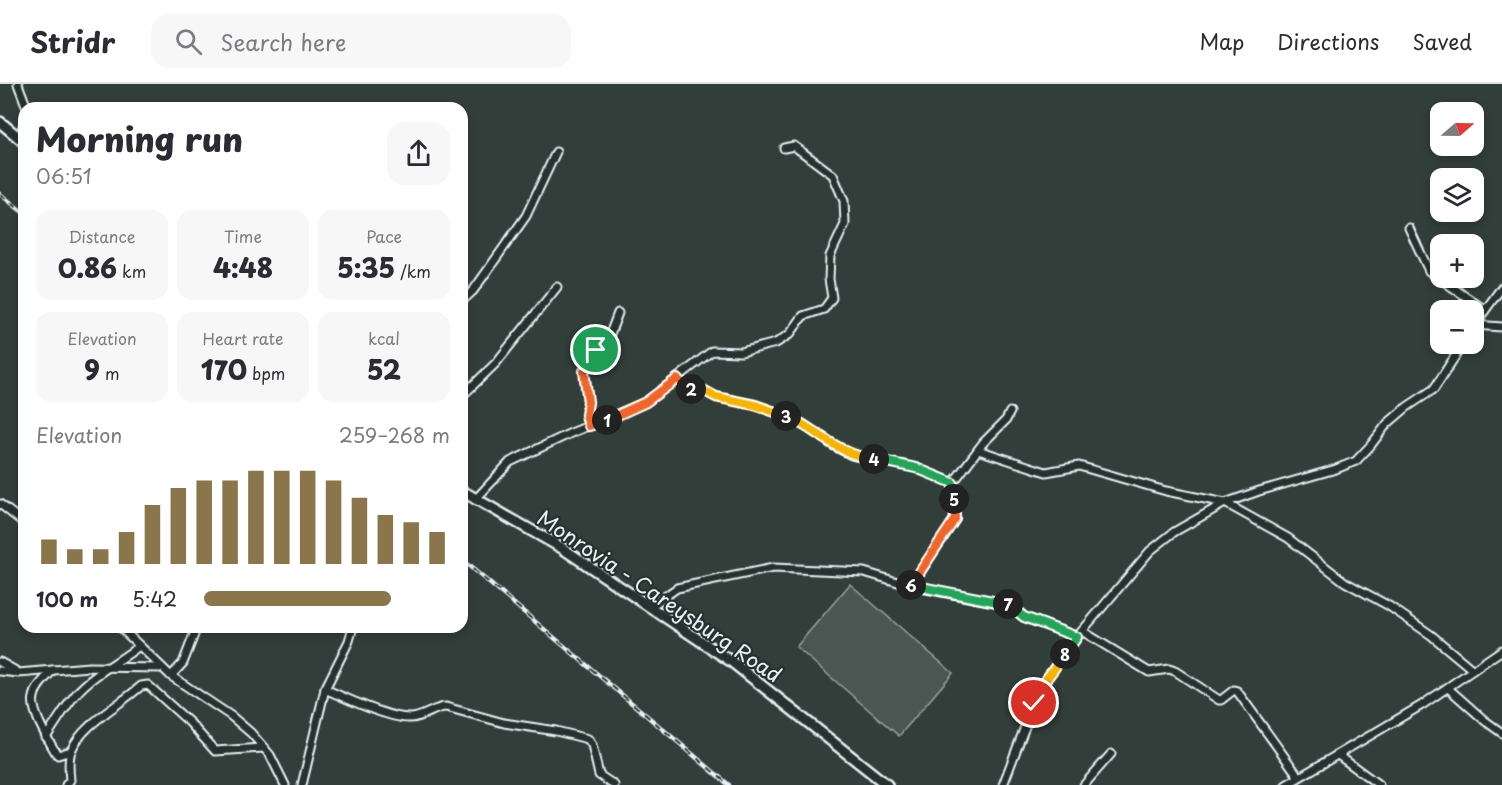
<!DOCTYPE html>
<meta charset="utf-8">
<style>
body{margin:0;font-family:"Playpen Sans",sans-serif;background:#f7f7f7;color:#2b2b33;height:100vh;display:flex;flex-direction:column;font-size:22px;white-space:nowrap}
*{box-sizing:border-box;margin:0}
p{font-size:20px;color:#7c7c81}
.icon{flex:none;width:33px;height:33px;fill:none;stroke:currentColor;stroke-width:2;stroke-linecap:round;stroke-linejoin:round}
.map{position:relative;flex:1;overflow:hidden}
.sheet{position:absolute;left:18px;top:18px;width:450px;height:531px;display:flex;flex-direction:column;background:#fff;border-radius:18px;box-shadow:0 3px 9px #0003}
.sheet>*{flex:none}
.needle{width:39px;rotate:70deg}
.fabs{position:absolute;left:1430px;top:18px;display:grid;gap:12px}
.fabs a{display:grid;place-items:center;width:54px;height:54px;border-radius:12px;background:#fff;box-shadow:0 3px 9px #0003;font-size:30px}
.pin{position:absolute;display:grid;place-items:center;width:51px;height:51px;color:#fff;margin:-26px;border:3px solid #fff;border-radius:50%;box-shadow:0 2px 6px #0007}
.km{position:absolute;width:30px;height:30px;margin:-15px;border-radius:50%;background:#222;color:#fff;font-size:16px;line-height:30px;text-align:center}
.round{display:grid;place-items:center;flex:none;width:63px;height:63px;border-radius:18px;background:#f7f7f7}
.overview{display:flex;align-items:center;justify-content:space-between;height:102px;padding:0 18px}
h1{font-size:33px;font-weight:800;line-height:45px}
.metrics{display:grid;grid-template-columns:repeat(3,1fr);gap:9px;height:102px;padding:6px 18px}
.metrics div{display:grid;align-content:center;border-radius:15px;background:#f7f7f7;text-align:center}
.metrics b{font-size:26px;font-weight:800}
.metrics small{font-size:16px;font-weight:400}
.metrics p{font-size:16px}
.chart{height:168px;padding:12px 18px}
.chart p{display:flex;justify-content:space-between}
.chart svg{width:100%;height:108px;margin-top:6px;stroke:#8a764a;stroke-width:6}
ul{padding:0 18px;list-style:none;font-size:20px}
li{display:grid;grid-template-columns:96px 72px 1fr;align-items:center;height:45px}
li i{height:15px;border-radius:8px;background:#8a764a}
header{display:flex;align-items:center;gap:36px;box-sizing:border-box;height:84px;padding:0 30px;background:#fff;border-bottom:2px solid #e1e1e2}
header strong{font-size:28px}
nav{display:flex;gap:33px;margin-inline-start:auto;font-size:21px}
.search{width:420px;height:54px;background:#f7f7f7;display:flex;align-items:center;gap:15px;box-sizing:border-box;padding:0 21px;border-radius:18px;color:#7c7c81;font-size:22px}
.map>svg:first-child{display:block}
.green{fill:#495651;stroke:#98a4a4;stroke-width:1.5}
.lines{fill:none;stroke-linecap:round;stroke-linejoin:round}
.minor-casing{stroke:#e8f1f8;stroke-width:11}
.secondary-casing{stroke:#e8f1f8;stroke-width:14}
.minor{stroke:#26332d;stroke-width:7}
.secondary{stroke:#26332d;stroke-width:9}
.rail-casing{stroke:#e8f1f8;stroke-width:4.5}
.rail{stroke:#26332d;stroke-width:2;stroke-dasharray:7;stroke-linecap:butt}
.split-1-casing{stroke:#fff;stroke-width:12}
.split-2-casing{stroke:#fff;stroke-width:12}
.split-3-casing{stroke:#fff;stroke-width:12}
.split-4-casing{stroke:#fff;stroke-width:12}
.split-5-casing{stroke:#fff;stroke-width:12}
.split-6-casing{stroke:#fff;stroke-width:12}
.split-7-casing{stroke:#fff;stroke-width:12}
.split-8-casing{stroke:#fff;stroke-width:12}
.split-9-casing{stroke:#fff;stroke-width:12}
.split-1{stroke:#f0652b;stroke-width:8}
.split-2{stroke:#f0652b;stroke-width:8}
.split-3{stroke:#f5b400;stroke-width:8}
.split-4{stroke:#f5b400;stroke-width:8}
.split-5{stroke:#22a559;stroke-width:8}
.split-6{stroke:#f0652b;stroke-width:8}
.split-7{stroke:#22a559;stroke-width:8}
.split-8{stroke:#22a559;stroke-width:8}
.split-9{stroke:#f5b400;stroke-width:8}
.labels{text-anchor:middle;stroke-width:4.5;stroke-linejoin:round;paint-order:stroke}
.street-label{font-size:21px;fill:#e8f1f8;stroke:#26332d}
</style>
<header>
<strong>Stridr</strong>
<div class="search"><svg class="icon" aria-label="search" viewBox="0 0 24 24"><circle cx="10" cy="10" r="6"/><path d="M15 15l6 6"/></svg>Search here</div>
<nav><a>Map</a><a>Directions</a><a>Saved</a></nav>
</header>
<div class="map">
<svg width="1502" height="701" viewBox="0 0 1502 701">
<rect width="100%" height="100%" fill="#323e39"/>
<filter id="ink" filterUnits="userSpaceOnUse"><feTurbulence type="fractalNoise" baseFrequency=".0167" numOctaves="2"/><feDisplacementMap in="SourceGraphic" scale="12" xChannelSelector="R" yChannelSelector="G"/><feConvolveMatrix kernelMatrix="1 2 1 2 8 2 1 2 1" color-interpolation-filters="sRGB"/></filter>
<g filter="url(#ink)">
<polygon class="green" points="850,500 953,589 899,652 796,563"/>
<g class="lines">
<g class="minor-casing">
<g id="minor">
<polyline points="18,0 27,24"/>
<polyline points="19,54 24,40"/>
<polyline points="1409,144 1429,187 1485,226"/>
<polyline points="462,217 473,207 526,132 556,68"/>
<polyline points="1474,241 1502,243"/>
<polyline points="1473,243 1502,203"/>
<polyline points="677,295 690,305 705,307 716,313 755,321 788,332 803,340 834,362 851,371 916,384 953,399 983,359 1006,336 1010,328"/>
<polyline points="462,312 496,279 557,203"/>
<polyline points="589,342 586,331 588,318 584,287 591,278 596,266 610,250 618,229"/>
<polyline points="978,366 1046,388 1079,382 1166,407 1225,419 1288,454 1345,498 1389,522 1431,551 1473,586"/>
<polyline points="475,416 510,378 571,349 646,318 712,267 741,268 776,259 790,250 803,232 824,225 832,214 829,195 830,172 845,140 844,117 833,91 794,62 784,64"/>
<polyline points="0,420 24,439"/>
<polyline points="911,502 955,435 953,399"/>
<polyline points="650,523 677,504 773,484 864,488 911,502 1010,521 1024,533 1077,553"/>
<polyline points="120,543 171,592 231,632 251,649 270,671 285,701"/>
<polyline points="1082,547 1149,588 1169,585 1175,587 1219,616 1221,616 1234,606 1237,607 1299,693"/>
<polyline points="0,578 16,587"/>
<path d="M53,586C46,594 36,602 34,613C30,627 49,657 56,669L58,671L71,667"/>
<polyline points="0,587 18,589 89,583 161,584"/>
<polyline points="171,592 183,579 195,548 199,543"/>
<polyline points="1448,604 1484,636 1502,649"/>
<path d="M325,605C345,614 390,635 410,634C424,634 434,623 446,623L504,639L556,647L588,655L592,661L599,691L614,701"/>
<path d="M46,653C56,639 65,623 76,610C93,590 119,578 139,562"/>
<polyline points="1338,671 1379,701"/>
<path d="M66,701L70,696C69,687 68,676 71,667C82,640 120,621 141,602L148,601L190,639L215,667L264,664"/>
<polyline points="302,701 325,605 349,557 353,543"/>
<polyline points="1003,701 1034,619 1047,594 1077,553 1150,467 1174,448 1225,419 1259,407 1336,385 1356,377 1371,361 1387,340 1407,323 1434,305 1463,260"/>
<polyline points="1084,701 1111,670"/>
<polyline points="1286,701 1422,621 1502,566"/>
</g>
</g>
<g class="secondary-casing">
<g id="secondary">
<polyline points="0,38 24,58"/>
<polyline points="462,407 562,464 732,578 887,701"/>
</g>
</g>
<use href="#minor" class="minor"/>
<use href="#secondary" class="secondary"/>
<g class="rail-casing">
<g id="rail">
<polyline points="0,110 24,129"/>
<polyline points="462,476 729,701"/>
</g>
</g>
<use href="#rail" class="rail"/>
</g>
</g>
<g class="lines" filter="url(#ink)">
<g class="split-1-casing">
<polyline id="split-1" points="596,266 591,278 584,287 588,318 586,331 589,342 607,336"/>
</g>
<g class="split-2-casing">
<polyline id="split-2" points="607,336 646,318 677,295 691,305"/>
</g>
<g class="split-3-casing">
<polyline id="split-3" points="691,305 705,307 716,313 755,321 786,332"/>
</g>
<g class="split-4-casing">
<path id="split-4" d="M786,332C817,345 839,372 874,375"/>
</g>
<g class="split-5-casing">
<polyline id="split-5" points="874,375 916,384 953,399 954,415"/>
</g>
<g class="split-6-casing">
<polyline id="split-6" points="911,501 955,435 954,415"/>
</g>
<g class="split-7-casing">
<polyline id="split-7" points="911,501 1008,520"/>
</g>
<g class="split-8-casing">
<polyline id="split-8" points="1008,520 1024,533 1077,553 1065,570"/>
</g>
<g class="split-9-casing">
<polyline id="split-9" points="1034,619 1047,594 1065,570"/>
</g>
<use href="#split-1" class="split-1"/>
<use href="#split-2" class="split-2"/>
<use href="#split-3" class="split-3"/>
<use href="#split-4" class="split-4"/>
<use href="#split-5" class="split-5"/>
<use href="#split-6" class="split-6"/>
<use href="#split-7" class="split-7"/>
<use href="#split-8" class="split-8"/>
<use href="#split-9" class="split-9"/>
</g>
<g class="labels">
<g class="street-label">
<text transform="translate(659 513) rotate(34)" y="7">Monrovia - Careysburg Road</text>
</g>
</g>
</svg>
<div class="fabs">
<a><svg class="needle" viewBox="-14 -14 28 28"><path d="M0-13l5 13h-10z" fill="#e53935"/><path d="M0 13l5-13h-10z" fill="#7c7c81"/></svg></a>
<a><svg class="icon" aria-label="layers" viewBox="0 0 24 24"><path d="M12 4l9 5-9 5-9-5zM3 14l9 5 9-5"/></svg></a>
<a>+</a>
<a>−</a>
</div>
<div class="pin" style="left:596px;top:266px;background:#1e9e55"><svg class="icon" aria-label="arrive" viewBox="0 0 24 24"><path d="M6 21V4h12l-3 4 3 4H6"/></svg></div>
<div class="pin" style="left:1034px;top:619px;background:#d93025"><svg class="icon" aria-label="check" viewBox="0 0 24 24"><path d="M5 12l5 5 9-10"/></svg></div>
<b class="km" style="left:607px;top:336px">1</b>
<b class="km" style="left:691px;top:305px">2</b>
<b class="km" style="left:786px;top:332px">3</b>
<b class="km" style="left:874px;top:375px">4</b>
<b class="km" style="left:954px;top:415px">5</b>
<b class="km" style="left:911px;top:501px">6</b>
<b class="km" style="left:1008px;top:520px">7</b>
<b class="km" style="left:1065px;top:570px">8</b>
<section class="sheet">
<div class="overview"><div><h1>Morning run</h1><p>06:51</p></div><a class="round"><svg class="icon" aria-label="share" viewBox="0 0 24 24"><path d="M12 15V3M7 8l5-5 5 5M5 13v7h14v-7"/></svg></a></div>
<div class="metrics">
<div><p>Distance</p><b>0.86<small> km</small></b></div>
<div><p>Time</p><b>4:48</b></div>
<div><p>Pace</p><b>5:35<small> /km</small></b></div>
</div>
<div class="metrics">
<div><p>Elevation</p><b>9<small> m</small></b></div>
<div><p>Heart rate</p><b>170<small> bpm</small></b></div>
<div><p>kcal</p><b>52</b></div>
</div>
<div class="chart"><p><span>Elevation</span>259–268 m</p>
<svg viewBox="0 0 160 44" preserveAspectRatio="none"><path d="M5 44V34M15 44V38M25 44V38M35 44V31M45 44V20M55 44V13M65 44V10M75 44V10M85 44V6M95 44V6M105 44V6M115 44V10M125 44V17M135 44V24M145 44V27M155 44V31"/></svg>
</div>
<ul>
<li><b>100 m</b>5:42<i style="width:76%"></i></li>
</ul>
</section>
</div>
